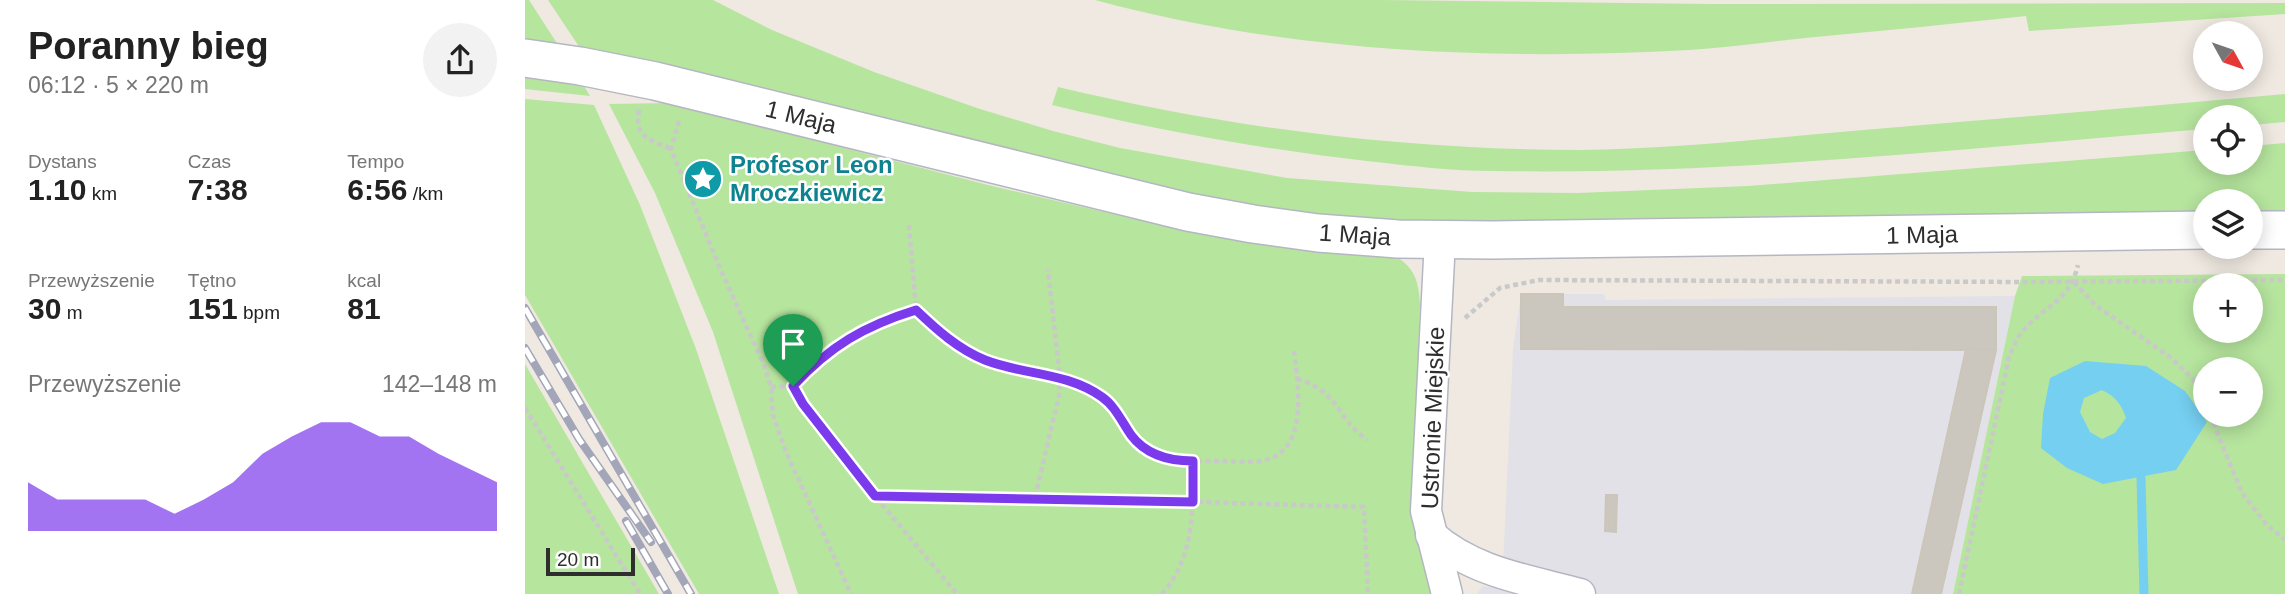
<!DOCTYPE html>
<html lang="pl">
<meta charset="utf-8">
<style>
body{margin:0;font-family:Helvetica,sans-serif;background:#f2f2f2;color:#222;height:100vh;display:flex;flex-direction:column;font-size:26px;white-space:nowrap}
*{box-sizing:border-box;margin:0}
p{font-size:23px;color:#767676}
.icon{flex:none;width:38px;height:38px;fill:none;stroke:currentColor;stroke-width:2;stroke-linecap:round;stroke-linejoin:round}
.map{position:relative;flex:1;overflow:hidden}
.panel{display:flex;flex-direction:column;background:#fff;width:525px}
.panel>*{flex:none}
.needle{width:46px;rotate:130deg}
.fabs{position:absolute;left:1668px;top:21px;display:grid;gap:14px}
.fabs a{display:grid;place-items:center;width:70px;height:70px;border-radius:50%;background:#fff;box-shadow:0 4px 18px #0003;font-size:35px}
.scale{position:absolute;left:21px;bottom:18px;width:89px;box-sizing:border-box;padding-left:7px;border:4px solid #2e2e2e;border-top:0;font-size:19px;line-height:24px;white-space:nowrap;color:#2e2e2e;-webkit-text-stroke:5px #fff;paint-order:stroke}
.pin{position:absolute;display:grid;place-items:center;width:60px;height:60px;color:#fff;margin:-72px -30px;border-radius:50% 50% 50% 0;rotate:-45deg;box-shadow:0 0 7px #0007}
.pin .icon{rotate:45deg}
.round{display:grid;place-items:center;flex:none;width:74px;height:74px;border-radius:37px;background:#f2f2f2}
.headline{display:flex;align-items:center;justify-content:space-between;height:119px;padding:0 28px}
h1{font-size:38px;font-weight:800;line-height:52px}
.stats{display:grid;grid-template-columns:repeat(3,1fr);gap:10px;height:119px;padding:7px 28px}
.stats div{display:grid;align-content:center}
.stats b{font-size:30px;font-weight:800}
.stats small{font-size:19px;font-weight:400}
.stats p{font-size:19px}
.chart{height:196px;padding:14px 28px}
.chart p{display:flex;justify-content:space-between}
.chart svg{width:100%;height:126px;margin-top:7px;fill:#7c3aed;opacity:.7}
main{display:flex;flex:1;min-height:0}
.map>svg:first-child{display:block}
.industrial{fill:#e3e1e8}
.green{fill:#b6e59e;fill-rule:evenodd}
.water{fill:#75cff0;fill-rule:evenodd}
.lines{fill:none;stroke-linecap:round;stroke-linejoin:round}
.stream{stroke:#75cff0;stroke-width:9}
.building{fill:#cbc7bf;stroke:#cbc5ba;stroke-width:2}
.minor-casing{stroke:#b4b7c1;stroke-width:33}
.tertiary-casing{stroke:#b4b7c1;stroke-width:40}
.path{stroke:#c9c9c9;stroke-width:4.5;stroke-dasharray:5 3.5;stroke-linecap:butt}
.minor{stroke:#fff;stroke-width:30}
.tertiary{stroke:#fff;stroke-width:37}
.rail-casing{stroke:#a3a6b8;stroke-width:8}
.rail{stroke:#fff;stroke-width:5;stroke-dasharray:16;stroke-linecap:butt}
.route-casing{stroke:#fff;stroke-width:14}
.route{stroke:#7c3aed;stroke-width:9}
.labels{text-anchor:middle;stroke-width:5;stroke-linejoin:round;paint-order:stroke}
.street-label{font-size:24px;fill:#2e2e2e;stroke:#fff}
.culture-label{font-size:24px;font-weight:bold;fill:#0d838f;stroke:#fff;text-anchor:start}
</style>
<main>
<section class="panel">
<div class="headline"><div><h1>Poranny bieg</h1><p>06:12 · 5 × 220 m</p></div><a class="round"><svg class="icon" aria-label="share" viewBox="0 0 24 24"><path d="M12 15V3M7 8l5-5 5 5M5 13v7h14v-7"/></svg></a></div>
<div class="stats">
<div><p>Dystans</p><b>1.10<small> km</small></b></div>
<div><p>Czas</p><b>7:38</b></div>
<div><p>Tempo</p><b>6:56<small> /km</small></b></div>
</div>
<div class="stats">
<div><p>Przewyższenie</p><b>30<small> m</small></b></div>
<div><p>Tętno</p><b>151<small> bpm</small></b></div>
<div><p>kcal</p><b>81</b></div>
</div>
<div class="chart"><p><span>Przewyższenie</span>142–148 m</p>
<svg viewBox="0 0 160 44" preserveAspectRatio="none"><path d="M0 44V27L10 33L20 33L30 33L40 33L50 38L60 33L70 27L80 17L90 11L100 6L110 6L120 11L130 11L140 17L150 22L160 27V44z"/></svg>
</div>
</section>
<div class="map">
<svg width="1760" height="594" viewBox="0 0 1760 594">
<rect width="100%" height="100%" fill="#efe9e1"/>
<polygon class="industrial" points="996,294 1079,294 1081,300 1490,296 1428,594 952,594 958,586 977,588 988,349"/>
<g class="green">
<polygon points="0,0 4,0 35,48 0,42"/>
<polygon points="23,0 188,0 247,30 349,72 455,109 528,131 595,148 762,178 947,192 1053,193 1223,186 1680,150 1680,163 1726,163 1726,146 1760,143 1760,218 1726,219 1726,201 1680,201 1680,219 969,225 796,218 666,197 57,51"/>
<path d="M570,0H857L1184,4L1760,3V14L1504,31L1501,16C1427,24 1354,31 1280,38C1241,42 1203,48 1164,50C967,61 761,52 570,0Z"/>
<polygon points="0,73 56,81 65,96 0,89"/>
<path d="M533,87C705,128 878,150 1055,150C1146,149 1237,139 1327,131C1472,119 1616,107 1760,94V122L1726,125V117H1680V129C1444,148 1207,175 970,171C928,171 885,166 842,161C735,149 631,130 527,105Z"/>
<polygon points="0,99 69,105 115,205 171,349 254,594 174,594 0,295"/>
<path d="M144,103L467,186L657,230L792,252L868,255C889,266 894,281 895,304L887,516L909,594H273L188,332L130,193L84,104Z"/>
<path d="M1760,274V594H1428L1490,296L1497,276ZM1680,285H1726V331H1680ZM1680,369H1726V415H1680Z"/>
<polygon points="0,364 134,594 0,594"/>
</g>
<path class="water" d="M1560,361L1621,366L1660,391L1682,422L1651,470L1578,484L1542,468L1516,448L1518,414L1525,378ZM1577,390C1590,396 1597,405 1601,418L1590,433L1577,439L1565,432L1555,412L1559,398Z"/>
<g class="lines">
<polyline class="stream" points="1616,478 1619,594"/>
</g>
<g class="building">
<polygon points="996,294 1038,294 1038,307 1471,307 1471,350 996,349"/>
<polygon points="1441,349 1471,350 1416,594 1387,594"/>
<polygon points="1081,495 1092,495 1091,532 1080,531"/>
</g>
<g class="lines">
<g class="minor-casing">
<g id="minor">
<polyline points="915,240 901,511 922,594"/>
<path d="M906,535C947,572 1003,580 1055,594"/>
</g>
</g>
<g class="tertiary-casing">
<g id="tertiary">
<polyline points="0,58 55,66 130,81 663,212 728,224 793,233 873,239 967,240 1680,230"/>
<polyline points="1726,230 1760,230"/>
</g>
</g>
<g class="path">
<path d="M114,110C109,138 124,139 146,149"/>
<polyline points="154,121 146,149 194,266 238,363 246,387 248,415 261,452 326,594"/>
<path d="M384,225L391,310C413,331 435,352 465,362C495,371 529,372 558,385C592,400 595,432 621,449C643,463 668,461 693,461C707,461 723,463 736,461C785,453 773,386 769,351"/>
<polyline points="1549,282 1570,305 1645,357 1669,380 1680,403"/>
<polyline points="940,318 975,288 1014,280 1505,282 1760,280"/>
<path d="M772,379C814,391 810,416 842,440"/>
<path d="M268,386C306,346 339,326 391,310"/>
<polyline points="246,387 268,386 278,404 350,496 432,594"/>
<polyline points="0,408 115,594"/>
<polyline points="1685,415 1717,493 1742,525 1760,540"/>
<polyline points="350,496 510,497 839,507 843,594"/>
<polyline points="510,497 534,396 535,378 523,270"/>
<path d="M637,594C670,557 668,508 668,461"/>
<path d="M1434,594L1484,357C1488,349 1491,339 1497,332C1519,305 1544,303 1553,265"/>
</g>
<use href="#minor" class="minor"/>
<use href="#tertiary" class="tertiary"/>
<g class="rail-casing">
<g id="rail">
<polyline points="0,308 166,594"/>
<polyline points="0,348 54,439 126,542"/>
<polyline points="101,521 143,594"/>
</g>
</g>
<use href="#rail" class="rail"/>
</g>
<g class="lines">
<g class="route-casing">
<path id="route" d="M391,310C412,330 433,349 460,360C498,375 542,372 577,397C590,406 597,422 606,435C621,455 644,461 668,461V502L350,496L278,404L268,386C305,346 339,326 391,310Z"/>
</g>
<use href="#route" class="route"/>
</g>
<defs>
<g id="sight-disc" transform="scale(2.0125)"><circle r="9.5" fill="#0f9aa8" stroke="#fff"/><path d="M0-6L1.8-2.2L6-1.7L2.9 1.2L3.7 5.4L0 3.3L-3.7 5.4L-2.9 1.2L-6-1.7L-1.8-2.2Z" fill="#fff"/></g>
</defs>
<g fill-rule="evenodd">
<use href="#sight-disc" x="178" y="179"/>
</g>
<g class="labels">
<g class="street-label">
<text transform="translate(276 117) rotate(14)" y="8">1 Maja</text>
<text transform="translate(830 235) rotate(4)" y="8">1 Maja</text>
<text transform="translate(1397 235) rotate(-1)" y="8">1 Maja</text>
<text transform="translate(908 418) rotate(-88)" y="8">Ustronie Miejskie</text>
</g>
<g class="culture-label">
<text x="205" y="173">Profesor Leon<tspan x="205" dy="28">Mroczkiewicz</tspan></text>
</g>
</g>
</svg>
<div class="fabs">
<a><svg class="needle" viewBox="-14 -14 28 28"><path d="M0-13l5 13h-10z" fill="#e53935"/><path d="M0 13l5-13h-10z" fill="#767676"/></svg></a>
<a><svg class="icon" aria-label="locate" viewBox="0 0 24 24"><circle cx="12" cy="12" r="6"/><path d="M12 2v4M12 18v4M2 12h4M18 12h4"/></svg></a>
<a><svg class="icon" aria-label="layers" viewBox="0 0 24 24"><path d="M12 4l9 5-9 5-9-5zM3 14l9 5 9-5"/></svg></a>
<a>+</a>
<a>−</a>
</div>
<div class="scale">20 m</div>
<div class="pin" style="left:268px;top:386px;background:#1e9e55"><svg class="icon" aria-label="arrive" viewBox="0 0 24 24"><path d="M6 21V4h12l-3 4 3 4H6"/></svg></div>
</div>
</main>
